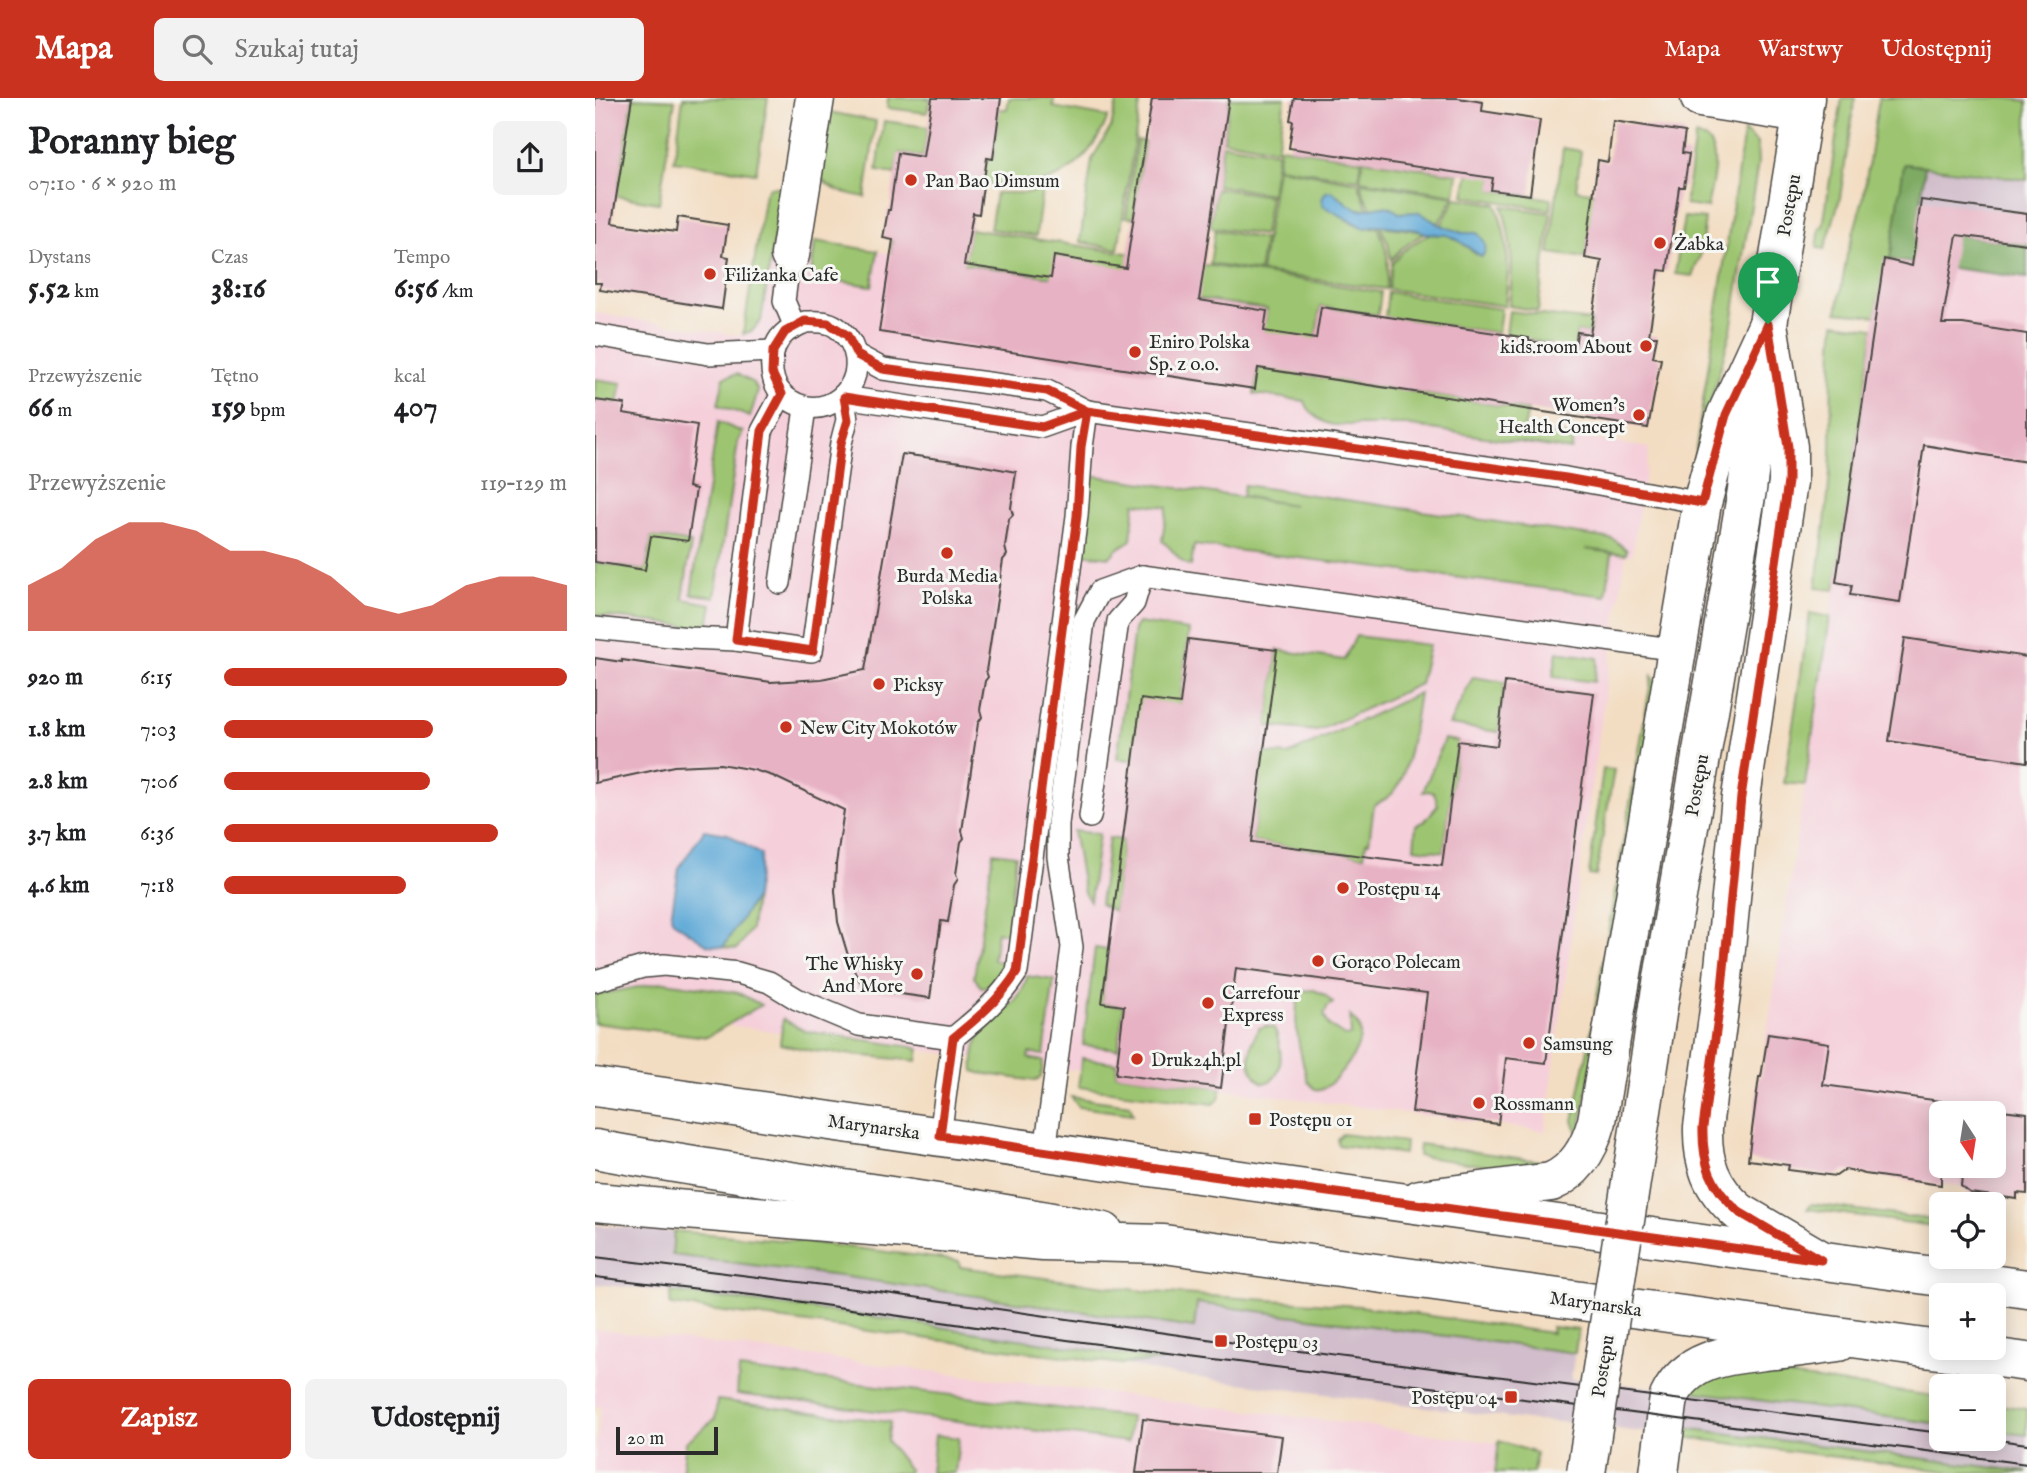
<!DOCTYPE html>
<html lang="pl">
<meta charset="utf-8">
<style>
body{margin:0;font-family:"IM FELL English",serif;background:#f2f2f2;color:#202124;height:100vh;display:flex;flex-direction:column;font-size:26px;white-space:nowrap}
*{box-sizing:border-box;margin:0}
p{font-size:23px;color:#757577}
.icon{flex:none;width:38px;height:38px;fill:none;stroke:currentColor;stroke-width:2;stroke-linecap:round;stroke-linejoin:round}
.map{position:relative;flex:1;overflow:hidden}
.side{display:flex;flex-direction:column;background:#fff;width:595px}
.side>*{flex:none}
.needle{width:46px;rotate:168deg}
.fabs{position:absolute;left:1334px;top:1003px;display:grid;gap:14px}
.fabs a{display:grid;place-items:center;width:77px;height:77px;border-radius:10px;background:#fff;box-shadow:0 4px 18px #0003;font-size:35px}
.scale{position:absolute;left:21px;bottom:18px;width:102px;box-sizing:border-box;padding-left:7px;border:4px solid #2b2b2b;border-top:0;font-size:19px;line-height:24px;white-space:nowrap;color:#2b2b2b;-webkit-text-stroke:5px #f6f6f2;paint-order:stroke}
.pin{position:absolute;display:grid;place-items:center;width:60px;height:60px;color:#fff;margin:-72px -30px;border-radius:50% 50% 50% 0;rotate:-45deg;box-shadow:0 0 7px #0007}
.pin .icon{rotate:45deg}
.round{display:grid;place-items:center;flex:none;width:74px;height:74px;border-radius:10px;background:#f2f2f2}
.headline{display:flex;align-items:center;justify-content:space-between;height:119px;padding:0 28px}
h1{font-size:38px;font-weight:700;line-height:52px}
.stats{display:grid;grid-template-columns:repeat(3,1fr);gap:10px;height:119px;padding:7px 28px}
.stats div{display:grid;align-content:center}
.stats b{font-size:30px;font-weight:700}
.stats small{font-size:19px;font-weight:400}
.stats p{font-size:19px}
.chart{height:196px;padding:14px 28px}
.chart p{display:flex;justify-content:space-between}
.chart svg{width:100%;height:126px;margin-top:7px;fill:#c8321e;opacity:.7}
.button{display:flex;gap:14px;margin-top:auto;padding:14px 28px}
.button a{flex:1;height:80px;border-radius:10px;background:#c8321e;color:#fff;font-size:28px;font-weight:700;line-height:80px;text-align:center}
.button a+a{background:#f2f2f2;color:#202124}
ul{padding:0 28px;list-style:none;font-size:23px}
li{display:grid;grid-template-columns:112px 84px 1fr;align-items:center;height:52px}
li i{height:18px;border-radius:9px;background:#c8321e}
header{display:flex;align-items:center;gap:42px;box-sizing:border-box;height:98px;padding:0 35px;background:#c8321e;color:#fff}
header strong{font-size:33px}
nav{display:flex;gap:38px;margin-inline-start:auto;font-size:24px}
.search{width:490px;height:63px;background:#f2f2f2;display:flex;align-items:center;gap:18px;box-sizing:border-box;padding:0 24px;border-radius:10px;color:#757577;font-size:26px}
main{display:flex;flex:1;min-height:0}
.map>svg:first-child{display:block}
.built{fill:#f5cfda;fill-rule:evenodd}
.industrial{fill:#d1bdcb}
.green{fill:#9dc571;stroke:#64784e;stroke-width:2}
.forest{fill:#7eaa63;stroke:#546a47;stroke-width:2}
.water{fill:#5fa9d7;stroke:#456a81;stroke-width:2}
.building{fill:#e7b3c4}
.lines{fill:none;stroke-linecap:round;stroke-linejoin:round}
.service-casing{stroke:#494642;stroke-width:24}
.minor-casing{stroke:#494642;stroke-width:41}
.tertiary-casing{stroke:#494642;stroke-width:41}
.secondary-casing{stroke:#494642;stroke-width:41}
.primary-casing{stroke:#494642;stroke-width:41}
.service{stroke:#fff;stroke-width:21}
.minor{stroke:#fff;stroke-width:38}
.tertiary{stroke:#fff;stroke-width:38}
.secondary{stroke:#fff;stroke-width:38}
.primary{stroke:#fff;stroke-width:38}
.tram{stroke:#2b2b2b;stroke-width:2}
.tertiary-bridge-casing{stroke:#494642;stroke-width:41;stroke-linecap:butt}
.tertiary-bridge{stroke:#fff;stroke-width:38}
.route-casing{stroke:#fff;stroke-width:14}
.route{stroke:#c8321e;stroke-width:9}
.poi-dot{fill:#c8321e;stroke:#f6f6f2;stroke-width:2.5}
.labels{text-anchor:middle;stroke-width:6;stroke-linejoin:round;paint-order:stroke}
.poi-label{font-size:19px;fill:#2b2b2b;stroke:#f6f6f2;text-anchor:start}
.street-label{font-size:19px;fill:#2b2b2b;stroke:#f6f6f2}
</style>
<header>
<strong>Mapa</strong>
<div class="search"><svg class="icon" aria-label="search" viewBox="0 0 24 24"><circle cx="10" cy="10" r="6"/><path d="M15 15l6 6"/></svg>Szukaj tutaj</div>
<nav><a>Mapa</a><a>Warstwy</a><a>Udostępnij</a></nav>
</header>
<main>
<section class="side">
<div class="headline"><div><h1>Poranny bieg</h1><p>07:10 · 6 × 920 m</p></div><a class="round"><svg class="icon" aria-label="share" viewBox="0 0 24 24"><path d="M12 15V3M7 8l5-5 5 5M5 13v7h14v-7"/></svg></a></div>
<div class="stats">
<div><p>Dystans</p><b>5.52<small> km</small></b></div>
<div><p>Czas</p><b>38:16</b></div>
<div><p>Tempo</p><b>6:56<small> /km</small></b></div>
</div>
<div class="stats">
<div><p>Przewyższenie</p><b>66<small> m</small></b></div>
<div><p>Tętno</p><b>159<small> bpm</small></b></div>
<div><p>kcal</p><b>407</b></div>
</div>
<div class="chart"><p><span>Przewyższenie</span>119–129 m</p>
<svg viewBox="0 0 160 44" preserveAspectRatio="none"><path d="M0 44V28L10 22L20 12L30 6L40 6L50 9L60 16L70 16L80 19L90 25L100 35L110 38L120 35L130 28L140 25L150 25L160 28V44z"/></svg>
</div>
<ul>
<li><b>920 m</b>6:15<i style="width:100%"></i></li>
<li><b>1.8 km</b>7:03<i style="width:61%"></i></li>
<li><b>2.8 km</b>7:06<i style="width:60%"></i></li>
<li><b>3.7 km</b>6:36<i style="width:80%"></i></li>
<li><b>4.6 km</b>7:18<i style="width:53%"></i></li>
</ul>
<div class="button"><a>Zapisz</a><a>Udostępnij</a></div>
</section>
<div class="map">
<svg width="1432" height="1375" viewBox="0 0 1432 1375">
<rect width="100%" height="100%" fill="#f6f6f2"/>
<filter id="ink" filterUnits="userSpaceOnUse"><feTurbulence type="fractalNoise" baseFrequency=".0143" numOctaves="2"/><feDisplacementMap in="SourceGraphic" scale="14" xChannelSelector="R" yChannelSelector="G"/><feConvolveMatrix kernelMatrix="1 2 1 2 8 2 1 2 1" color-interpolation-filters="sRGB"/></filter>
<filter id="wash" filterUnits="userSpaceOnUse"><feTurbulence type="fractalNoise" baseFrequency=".00686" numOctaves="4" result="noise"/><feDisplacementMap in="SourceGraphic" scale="28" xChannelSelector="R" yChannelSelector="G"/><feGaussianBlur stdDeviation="1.57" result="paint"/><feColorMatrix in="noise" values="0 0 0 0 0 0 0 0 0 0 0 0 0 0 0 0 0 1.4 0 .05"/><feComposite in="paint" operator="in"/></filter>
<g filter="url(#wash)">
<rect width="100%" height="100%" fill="#f3ddc2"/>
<g class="built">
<polygon points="164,136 672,211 660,290 1054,350 1037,457 1031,457 996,691 950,1033 0,910 0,215 147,238"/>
<path d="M1289,161L1432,181V1096L1423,1095L1414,1100L1375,1095L1366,1088L1251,1073L1241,1078L1196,1067L1153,1062ZM1346,1015H1398V1068H1346Z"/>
<polygon points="0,1231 759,1326 904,1345 900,1375 0,1375 0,1356 6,1310 0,1308"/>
</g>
<g class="industrial">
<polygon points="1319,0 1432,0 1432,181 1295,162"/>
<polygon points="0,1127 221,1145 364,1163 365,1169 557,1194 764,1208 957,1235 956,1229 983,1232 976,1281 1094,1293 1346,1299 1346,1340 1398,1340 1398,1306 1432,1311 1432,1375 1365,1375 968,1324 939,1323 567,1275 527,1266 75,1207 76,1194 0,1186"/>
</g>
<g class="green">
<polygon points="37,0 80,2 64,105 21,98"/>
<polygon points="88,0 173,0 161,75 79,63"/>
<polygon points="293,0 335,0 332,15 292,10"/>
<path d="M414,0H459L458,9L513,19C489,77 450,95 388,85L392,60H398L404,11H412Z"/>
<polygon points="523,0 546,0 523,151 485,144 497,61 516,29"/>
<polygon points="634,0 690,0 682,51 628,42"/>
<polygon points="1247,0 1260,0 1245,100 1230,151 1222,150 1225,129 1228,129"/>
<polygon points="1284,0 1410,0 1432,3 1432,82 1310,66 1295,162 1290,161 1281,218 1242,214 1252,157 1268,101"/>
<path d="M234,14L281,23L270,99C250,95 237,94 224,78Z"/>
<polygon points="289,23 333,29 328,59 304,55 300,76 282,73"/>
<polygon points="1149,33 1162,45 1163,65 1136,232 1099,363"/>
<path d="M1100,38L1112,42C1127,58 1115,91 1112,110L1090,107Z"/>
<polygon points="542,42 550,44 539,120 531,119"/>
<polygon points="628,46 682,54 676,96 621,87"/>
<polygon points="685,49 767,62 764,81 682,69"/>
<polygon points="968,50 986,53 981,92 1004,95 996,125 990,160 954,155"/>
<polygon points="768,62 863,76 860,97 765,82"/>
<path d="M682,70L763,84L773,112C760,112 752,107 744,97L752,122L769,130L783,129C794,153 794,165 791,191L666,174Z"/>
<polygon points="874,73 899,77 897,92 957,101 956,112 869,98"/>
<polygon points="766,84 859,99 843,126 824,114 804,115 788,108 776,110 767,93"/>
<polygon points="175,89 187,90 166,223 157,233 148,236 170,95"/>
<polygon points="621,90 675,98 669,137 615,129"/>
<polygon points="447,92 441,138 395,131 401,95 432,95"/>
<path d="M861,100L901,106C914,145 915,167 910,208L793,191L797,165L808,153L833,136L852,137L863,142L882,157L867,135L846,127Z"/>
<path d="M907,108L956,115L943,213L914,208C919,172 917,143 907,108Z"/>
<polygon points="1089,119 1110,121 1105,159 1097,178 1080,176"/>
<polygon points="785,128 830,134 806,151 796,162 793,145"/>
<path d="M375,131L786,194L783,217L726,209L721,241L704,276L933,312L929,331L978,339L976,352L810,327H738C727,324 713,315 710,303L659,296L672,211L296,155L297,142L371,153Z"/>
<polygon points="620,132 669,141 664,174 615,166"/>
<polygon points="220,143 283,153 277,188 216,179"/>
<polygon points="793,194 906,211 903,235 790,219"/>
<polygon points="914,213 997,223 995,236 982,234 979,254 955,250 955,246 911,236"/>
<path d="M1240,225L1279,230L1240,492L1221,490C1228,445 1234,400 1236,355C1237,311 1235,268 1240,225Z"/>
<polygon points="142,276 158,285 163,293 155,319 123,307 129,279"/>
<polygon points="0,281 27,285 23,305 0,302"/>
<polygon points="123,324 148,334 143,344 120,499 96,496"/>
<path d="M495,377L699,407L647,398L649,387L1018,441L1032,452L1031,456L991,451L1017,455L1011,498L599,447L596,468C584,466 578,450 567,443L572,409L540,405L536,442L522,451L515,459L486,456Z"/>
<polygon points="56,438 96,445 88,501 117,506 113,529 108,530 0,517 0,464 50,472"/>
<polygon points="1215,515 1235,519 1210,687 1189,685"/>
<polygon points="543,525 594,532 585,606 539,662 522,661 539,531"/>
<polygon points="761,538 834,547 825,586 722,633 672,628 682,552 749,562"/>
<polygon points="962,554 1003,560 999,584 958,579"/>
<polygon points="1057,577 1063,589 984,1037 978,1023 993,951"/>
<polygon points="878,579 910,584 904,634 854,627"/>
<path d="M824,595C820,618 814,673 801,691C796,699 787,703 779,707L774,744H771L769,758L657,744L668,655L693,657Z"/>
<polygon points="849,641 863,643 849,754 819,750 821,727 829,724 843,707 839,695 834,693 828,694"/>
<polygon points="1008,671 1019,672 1001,778 994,777"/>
<polygon points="478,733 504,736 495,803 489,795"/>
<polygon points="514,740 528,742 519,813 505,806"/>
<path d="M398,754L421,757L413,835L402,834L398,862L407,864C403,875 400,889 386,889L379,879Z"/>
<polygon points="160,800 156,831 142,851 128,849"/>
<polygon points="500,850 514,852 507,905 529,908 523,951 488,947"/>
<path d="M432,878L459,882L449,957L434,955L433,960L448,963L446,979L440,983L384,975L379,973C374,915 423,922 432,878Z"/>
<polygon points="70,884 144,895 166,907 112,939 0,925 0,897"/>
<path d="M719,892L730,897L738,905L733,908L729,917L734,928L750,938L756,937L755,918C756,919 762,926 763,927C773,947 743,983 726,992L720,991L713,984C707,963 693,910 708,893Z"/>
<polygon points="188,921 210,933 324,950 322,963 218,953 185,946"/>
<path d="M671,928L679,930C687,946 692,982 668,985C649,973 654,948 664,930Z"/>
<polygon points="487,960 522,965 521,976 626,990 624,1001 619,1006 483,989"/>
<polygon points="476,999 535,1007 538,1016 484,1009"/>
<polygon points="747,1036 810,1044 809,1056 743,1047 742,1041"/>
<polygon points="824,1046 944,1063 948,1068 926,1073 823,1058"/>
<polygon points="1217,1106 1346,1123 1346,1129 1212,1111"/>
<polygon points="79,1133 221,1145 364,1163 365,1169 557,1194 764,1208 957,1235 956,1229 983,1232 980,1255 602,1205 599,1230 252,1179 77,1157"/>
<polygon points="76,1194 272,1218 567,1263 527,1266 75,1207"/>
<polygon points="144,1271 536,1319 533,1344 142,1296"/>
<polygon points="1149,1272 1346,1299 1346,1326 1094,1293 1112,1279"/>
<polygon points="122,1302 295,1324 292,1343 314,1372 313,1375 87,1375 91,1344 120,1321"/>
<polygon points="1398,1306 1432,1311 1432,1337 1398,1333"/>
<polygon points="1089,1330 1432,1374 1432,1375 1365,1375 1087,1339"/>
<polygon points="340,1337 364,1340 360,1375 336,1375"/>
<polygon points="904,1343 941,1355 938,1375 900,1375"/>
</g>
<polygon class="forest" points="1309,66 1330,68 1325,116 1363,137 1432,146 1432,180 1295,162"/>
<g class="water">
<path d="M737,93L754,107L765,112L788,108L795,109L804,115L824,114L843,126L867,135H882C891,143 893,149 887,159L863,142L852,137L833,136L823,132L803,129L783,127L769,130L728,108L727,100L731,94Z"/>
<polygon points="109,732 133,736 166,757 160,800 128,849 113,847 79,824 76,819 84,770"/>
</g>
<g id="blocks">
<g class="building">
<polygon points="0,0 37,0 17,125 81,134 83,119 133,127 128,158 134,159 127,211 5,192 6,185 0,185"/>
<polygon points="337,0 406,0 398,61 392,60 384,116 378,115 369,167 456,180 459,158 531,170 557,0 634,0 604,202 672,213 669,233 721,241 726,209 934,240 934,243 980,250 982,234 995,236 1007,163 990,160 1003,62 1013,64 1018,23 1090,34 1087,55 1094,56 1089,89 1084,89 1072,173 1064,172 1054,238 1062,238 1058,259 1066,261 1053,330 663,270 660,291 284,234 298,142 288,140 293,112 295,112 303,55 328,59"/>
<polygon points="699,0 863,0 888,4 887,13 945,22 935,97 896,92 898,80 694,50 698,23 695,22"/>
<polygon points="1326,102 1432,116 1432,146 1362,137 1347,226 1368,226 1432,236 1432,364 1329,347 1305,504 1255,497 1257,487 1241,484 1289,161 1317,168"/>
<polygon points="0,302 30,306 28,315 102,327 93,389 101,391 93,443 56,438 50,472 0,464"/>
<polygon points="307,356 373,365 421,374 416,410 418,417 414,421 410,449 412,457 408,462 391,573 393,579 390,583 385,612 387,619 383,625 367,733 369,740 366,744 361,776 363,781 359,787 353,824 346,823 335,900 269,891 255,864 243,824 240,793 241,766 249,712 178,678 159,672 125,666 79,668 0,685 0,560 27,564 27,562 176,584 226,581 270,572"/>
<polygon points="1310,540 1432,559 1432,664 1294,643"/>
<polygon points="593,541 682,552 657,744 847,768 863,643 902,648 910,584 999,595 951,965 911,960 903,1026 817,1014 832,895 641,870 626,990 521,976 529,908 507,905 546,601 585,606"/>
<polygon points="1173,936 1234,945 1228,987 1346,1003 1346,1087 1270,1076 1251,1071 1241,1078 1193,1072 1194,1067 1153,1062 1164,979 1166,979"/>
<polygon points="1398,1011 1432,1015 1432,1096 1422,1095 1422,1101 1375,1095 1366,1088 1368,1068 1398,1068"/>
<polygon points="548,1321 687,1338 682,1375 541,1375"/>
</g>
</g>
</g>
<g filter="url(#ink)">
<use href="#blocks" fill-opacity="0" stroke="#494642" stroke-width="2"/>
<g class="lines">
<g class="service-casing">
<g id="service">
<polyline points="195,157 189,203 200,229"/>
<path d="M210,224C217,224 226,223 232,225C242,227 251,237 256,245C278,289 226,331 188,297C172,282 173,248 191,234C196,230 204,227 210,224Z"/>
<polyline points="0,237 113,256 178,253"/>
<polyline points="262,257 288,271 452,293 492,313 971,380 1107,405"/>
<polyline points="187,296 167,333 141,542 217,553 246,345 252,322 249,299 447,329 492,313"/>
<polyline points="185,485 210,310"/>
<polyline points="0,530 94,540 141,542"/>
<polyline points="495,719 523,523 539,505 547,478"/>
<polyline points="0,883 48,869 69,867 143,875 174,884 202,901 264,927 358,940"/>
<path d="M345,1038L358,940C383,920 405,901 422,874L482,418L487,349L492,313"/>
<polyline points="450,1053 477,849 463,759 463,726 489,523 505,493 547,478 1083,552"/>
</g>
</g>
<g class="minor-casing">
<g id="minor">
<polyline points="1105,0 1208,16"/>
<polyline points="195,157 220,0"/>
</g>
</g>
<g class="tertiary-casing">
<g id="tertiary">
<path d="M1173,226L1193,349V384L1146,699L1127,890L1108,1029C1107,1065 1116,1090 1144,1114L1226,1162"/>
<polyline points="1063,909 1152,392 1173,226 1210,0"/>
<path d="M825,1101L956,1084C982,1073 995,1049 1002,1023L1107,405L1131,317L1173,226"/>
<path d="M1064,1375L1074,1299C1094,1257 1138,1257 1179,1252C1201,1250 1222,1247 1244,1244"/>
</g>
</g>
<g class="secondary-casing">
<path id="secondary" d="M0,1051C169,1083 340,1100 509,1134"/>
</g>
<g class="primary-casing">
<g id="primary">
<polyline points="0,989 617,1078 1432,1191"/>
<polyline points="0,1104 448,1143 569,1146 1432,1264"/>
</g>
</g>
<use href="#service" class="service"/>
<use href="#minor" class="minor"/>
<use href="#tertiary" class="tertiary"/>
<use href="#secondary" class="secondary"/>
<use href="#primary" class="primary"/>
<g class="tram">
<polyline points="0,1159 284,1194 626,1243 1346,1335"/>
<polyline points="0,1179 165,1198 472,1242 1432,1366"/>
<polyline points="1389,1340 1432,1346"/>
</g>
<g class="tertiary-bridge-casing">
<polyline id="tertiary-bridge" points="991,1375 1063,909"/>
</g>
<use href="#tertiary-bridge" class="tertiary-bridge"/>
</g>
</g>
<g class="lines" filter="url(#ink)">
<g class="route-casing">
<path id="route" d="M1173,226L1131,317L1107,405L971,380L492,313L447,329L249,299L253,322L246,345L218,553L141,542L167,333L187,296L177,275L178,253L190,234L210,223L233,225L252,237L262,257L288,271L452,293L492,313L486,349L482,418L422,874C405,901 383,920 358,940L345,1038L617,1078L1226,1162L1144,1114C1116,1090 1107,1065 1108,1029L1127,890L1146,699L1193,384V349L1173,226"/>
</g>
<use href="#route" class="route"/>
</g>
<g class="poi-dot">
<circle cx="316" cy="82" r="7"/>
<circle cx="1065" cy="145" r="7"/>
<circle cx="115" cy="176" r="7"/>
<circle cx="1051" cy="248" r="7"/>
<circle cx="540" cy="254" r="7"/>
<circle cx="1044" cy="317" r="7"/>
<circle cx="352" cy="455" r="7"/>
<circle cx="284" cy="586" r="7"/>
<circle cx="191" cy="629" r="7"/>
<circle cx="748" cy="790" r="7"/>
<circle cx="723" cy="863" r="7"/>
<circle cx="322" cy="876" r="7"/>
<circle cx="613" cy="905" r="7"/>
<circle cx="934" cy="945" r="7"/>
<circle cx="542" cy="961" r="7"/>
<circle cx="884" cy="1005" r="7"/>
<rect x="653" y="1014" width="14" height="14" rx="3.5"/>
<rect x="619" y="1236" width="14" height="14" rx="3.5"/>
<rect x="909" y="1292" width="14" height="14" rx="3.5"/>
</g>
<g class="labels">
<g class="poi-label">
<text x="330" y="89">Pan Bao Dimsum</text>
<text x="1079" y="152">Żabka</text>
<text x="129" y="183">Filiżanka Cafe</text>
<text x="554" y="250">Eniro Polska<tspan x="554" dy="22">Sp. z o.o.</tspan></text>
<text x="1037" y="255" text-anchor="end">kids.room About</text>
<text x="1030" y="313" text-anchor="end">Women’s<tspan x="1030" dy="22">Health Concept</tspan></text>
<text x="352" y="484" text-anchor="middle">Burda Media<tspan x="352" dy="22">Polska</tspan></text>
<text x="298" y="593">Picksy</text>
<text x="205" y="636">New City Mokotów</text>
<text x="762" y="797">Postępu 14</text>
<text x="737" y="870">Gorąco Polecam</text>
<text x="308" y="872" text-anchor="end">The Whisky<tspan x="308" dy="22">And More</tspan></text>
<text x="627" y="901">Carrefour<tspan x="627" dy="22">Express</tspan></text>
<text x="948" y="952">Samsung</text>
<text x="556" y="968">Druk24h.pl</text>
<text x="898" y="1012">Rossmann</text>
<text x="674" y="1028">Postępu 01</text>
<text x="640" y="1250">Postępu 03</text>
<text x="902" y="1306" text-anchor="end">Postępu 04</text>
</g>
<g class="street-label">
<text transform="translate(1193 107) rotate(-80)" y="7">Postępu</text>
<text transform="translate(1101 687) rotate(-80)" y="7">Postępu</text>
<text transform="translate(279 1028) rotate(8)" y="7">Marynarska</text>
<text transform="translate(1001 1205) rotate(8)" y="7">Marynarska</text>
<text transform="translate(1007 1268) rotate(-81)" y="7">Postępu</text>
</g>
</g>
</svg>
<div class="fabs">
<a><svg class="needle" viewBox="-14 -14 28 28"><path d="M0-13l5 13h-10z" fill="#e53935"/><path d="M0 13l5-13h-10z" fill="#757577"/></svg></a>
<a><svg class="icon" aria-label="locate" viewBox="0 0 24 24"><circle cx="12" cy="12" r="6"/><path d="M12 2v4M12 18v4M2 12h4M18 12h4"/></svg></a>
<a>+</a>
<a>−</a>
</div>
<div class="scale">20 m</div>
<div class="pin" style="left:1173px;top:226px;background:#1e9e55"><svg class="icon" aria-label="arrive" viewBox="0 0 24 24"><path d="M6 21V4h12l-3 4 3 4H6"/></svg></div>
</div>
</main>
